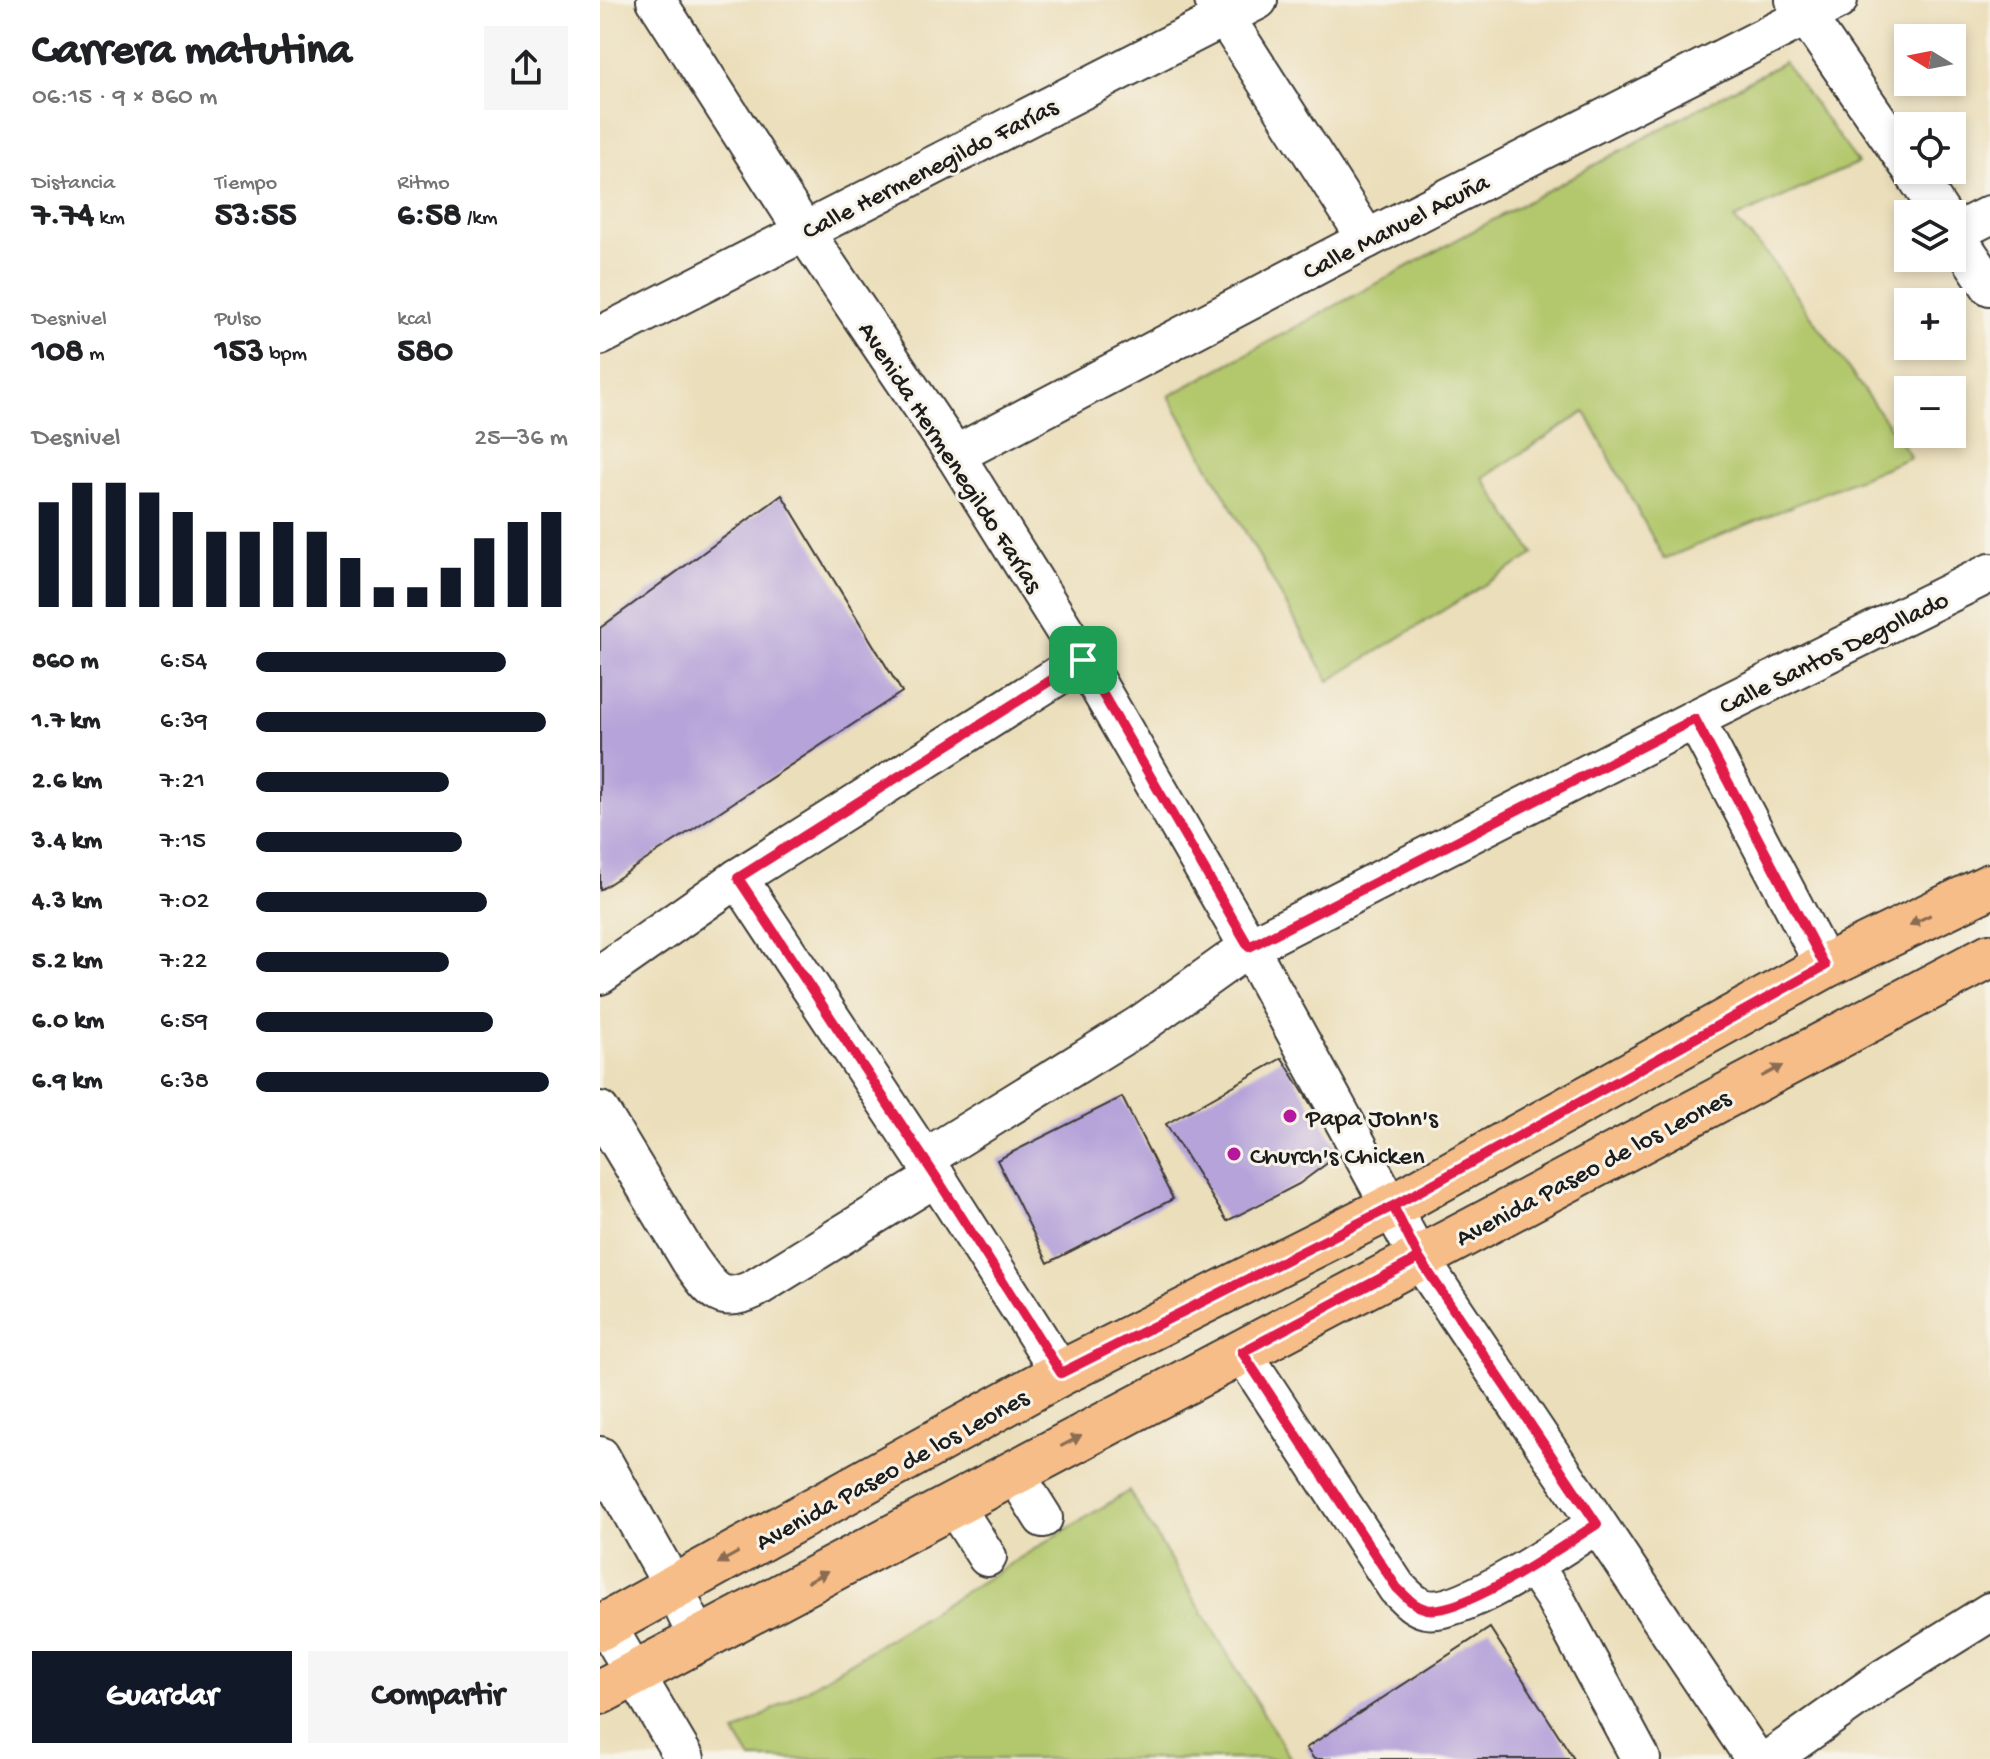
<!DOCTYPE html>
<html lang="es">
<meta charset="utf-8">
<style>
body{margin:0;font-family:"Gochi Hand",sans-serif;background:#f6f6f6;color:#202124;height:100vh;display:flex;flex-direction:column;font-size:30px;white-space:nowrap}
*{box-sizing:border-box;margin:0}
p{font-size:26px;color:#757577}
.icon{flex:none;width:44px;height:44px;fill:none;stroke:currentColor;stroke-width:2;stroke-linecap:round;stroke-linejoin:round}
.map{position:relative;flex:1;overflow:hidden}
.details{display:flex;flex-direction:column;background:#fff;width:600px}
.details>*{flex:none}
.needle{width:52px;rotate:280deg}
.fabs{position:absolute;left:1294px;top:24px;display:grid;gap:16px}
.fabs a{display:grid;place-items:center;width:72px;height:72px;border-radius:0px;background:#fff;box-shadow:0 4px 12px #0003;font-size:40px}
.pin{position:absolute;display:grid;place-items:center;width:68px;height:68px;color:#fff;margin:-34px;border-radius:16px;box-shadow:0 4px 12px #0006}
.round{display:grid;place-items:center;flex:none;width:84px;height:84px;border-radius:0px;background:#f6f6f6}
.headline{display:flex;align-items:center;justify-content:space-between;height:136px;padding:0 32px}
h1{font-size:44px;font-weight:700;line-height:60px}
.figures{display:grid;grid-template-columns:repeat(3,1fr);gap:12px;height:136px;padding:8px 32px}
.figures div{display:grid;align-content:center}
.figures b{font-size:34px;font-weight:700}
.figures small{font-size:22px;font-weight:400}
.figures p{font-size:22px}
.chart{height:224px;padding:16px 32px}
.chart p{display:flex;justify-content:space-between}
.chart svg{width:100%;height:144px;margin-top:8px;stroke:#111827;stroke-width:6}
.cta{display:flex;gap:16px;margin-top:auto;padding:16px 32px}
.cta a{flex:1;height:92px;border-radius:0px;background:#111827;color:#fff;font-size:32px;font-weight:700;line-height:92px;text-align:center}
.cta a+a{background:#f6f6f6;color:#202124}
ul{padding:0 32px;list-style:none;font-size:26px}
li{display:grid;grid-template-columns:128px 96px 1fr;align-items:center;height:60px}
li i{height:20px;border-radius:10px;background:#111827}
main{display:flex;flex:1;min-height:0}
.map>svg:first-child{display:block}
.green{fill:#b3c86d;stroke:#687244;stroke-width:2}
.building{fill:#b5a3d9}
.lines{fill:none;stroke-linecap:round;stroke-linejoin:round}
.minor-casing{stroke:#3b3934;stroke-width:42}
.major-casing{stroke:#3b3934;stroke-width:48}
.minor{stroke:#fff;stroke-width:38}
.major{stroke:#f7bd88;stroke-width:44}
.oneway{fill:#8a6c52}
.route-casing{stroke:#fff;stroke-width:16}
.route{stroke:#e11d48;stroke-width:10}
.poi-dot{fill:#b5179e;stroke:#f7f3e8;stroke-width:3}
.labels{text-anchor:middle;stroke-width:6;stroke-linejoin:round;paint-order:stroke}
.street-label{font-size:26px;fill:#1c1c1c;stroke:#f7f3e8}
.poi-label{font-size:26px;fill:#1c1c1c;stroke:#f7f3e8;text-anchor:start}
</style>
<main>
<section class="details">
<div class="headline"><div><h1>Carrera matutina</h1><p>06:15 · 9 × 860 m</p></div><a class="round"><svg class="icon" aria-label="share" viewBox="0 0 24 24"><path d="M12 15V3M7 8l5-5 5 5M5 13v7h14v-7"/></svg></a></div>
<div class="figures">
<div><p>Distancia</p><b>7.74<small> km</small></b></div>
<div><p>Tiempo</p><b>53:55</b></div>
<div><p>Ritmo</p><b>6:58<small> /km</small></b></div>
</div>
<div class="figures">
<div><p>Desnivel</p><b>108<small> m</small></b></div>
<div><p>Pulso</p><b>153<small> bpm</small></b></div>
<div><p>kcal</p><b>580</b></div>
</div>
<div class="chart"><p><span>Desnivel</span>25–36 m</p>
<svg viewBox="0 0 160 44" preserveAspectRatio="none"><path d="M5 44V12M15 44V6M25 44V6M35 44V9M45 44V15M55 44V21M65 44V21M75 44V18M85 44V21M95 44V29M105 44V38M115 44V38M125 44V32M135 44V23M145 44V18M155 44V15"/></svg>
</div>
<ul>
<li><b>860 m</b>6:54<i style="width:80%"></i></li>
<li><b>1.7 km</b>6:39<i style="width:93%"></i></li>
<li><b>2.6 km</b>7:21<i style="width:62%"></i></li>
<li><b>3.4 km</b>7:15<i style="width:66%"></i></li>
<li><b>4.3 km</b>7:02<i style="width:74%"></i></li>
<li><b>5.2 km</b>7:22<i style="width:62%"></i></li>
<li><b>6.0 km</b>6:59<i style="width:76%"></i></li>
<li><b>6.9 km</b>6:38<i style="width:94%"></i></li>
</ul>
<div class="cta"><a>Guardar</a><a>Compartir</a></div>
</section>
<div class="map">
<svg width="1390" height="1759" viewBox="0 0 1390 1759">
<rect width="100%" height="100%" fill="#f7f3e8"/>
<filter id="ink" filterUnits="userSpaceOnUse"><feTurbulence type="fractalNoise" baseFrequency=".0125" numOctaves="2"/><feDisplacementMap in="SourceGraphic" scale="16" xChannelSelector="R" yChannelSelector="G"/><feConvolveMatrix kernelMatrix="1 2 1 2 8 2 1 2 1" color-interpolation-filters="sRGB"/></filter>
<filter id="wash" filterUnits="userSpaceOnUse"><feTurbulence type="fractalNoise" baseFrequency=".006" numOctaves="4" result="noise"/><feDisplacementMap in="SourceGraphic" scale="32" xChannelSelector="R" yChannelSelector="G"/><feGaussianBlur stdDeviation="1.8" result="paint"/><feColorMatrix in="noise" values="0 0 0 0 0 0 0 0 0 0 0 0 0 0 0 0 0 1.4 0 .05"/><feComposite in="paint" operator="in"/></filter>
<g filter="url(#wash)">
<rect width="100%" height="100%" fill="#ebdeba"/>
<g class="green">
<polygon points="1184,62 1258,163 1134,219 1167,254 1311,457 1064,559 985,412 883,478 934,554 729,681 569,396"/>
<polygon points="529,1491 691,1759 151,1759 135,1733"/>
</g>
<g id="blocks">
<g class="building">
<polygon points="182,495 302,692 0,890 0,628"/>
<polygon points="682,1058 741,1153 699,1184 627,1221 566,1124"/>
<polygon points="522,1097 573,1199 448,1263 397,1160"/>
<polygon points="890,1628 974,1759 714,1759 706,1748"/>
</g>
</g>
</g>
<g filter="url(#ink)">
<use href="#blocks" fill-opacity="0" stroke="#3b3934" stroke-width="2"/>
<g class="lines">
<g class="minor-casing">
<g id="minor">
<polyline points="56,0 204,231 355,455 483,660 649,947 819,1258 1155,1759"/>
<polyline points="614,0 767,239"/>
<polyline points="1195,0 1308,164"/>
<polyline points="1312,170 1341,214"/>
<polyline points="1352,230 1390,286"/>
<polyline points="1354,233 1390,215"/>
<polyline points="0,336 658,0"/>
<polyline points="355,455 767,239 1238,0"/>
<polyline points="1095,719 1225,966"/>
<polyline points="138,878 336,1177 461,1373"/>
<polyline points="0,975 138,878 483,660"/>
<path d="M0,1111L90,1260C111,1288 118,1306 154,1289L336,1177"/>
<polyline points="324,1159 540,1025 649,947 1095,719 1390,573"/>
<path d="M642,1352L797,1588C806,1596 813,1606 826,1609C862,1616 964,1545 997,1524"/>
<polyline points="0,1456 74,1588 99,1640"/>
<polyline points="414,1472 443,1518"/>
<polyline points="353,1504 387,1557"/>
<polyline points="933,1566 954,1597 1041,1759"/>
<polyline points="6,1625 85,1759"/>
<polyline points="1170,1759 1286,1677 1390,1612"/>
</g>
</g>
<g class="major-casing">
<g id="major">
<polyline points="0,1628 461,1373 793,1206 1225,966 1390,886"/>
<polyline points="0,1692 1390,956"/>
</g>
</g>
<use href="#minor" class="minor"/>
<use href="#major" class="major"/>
</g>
<defs><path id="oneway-solid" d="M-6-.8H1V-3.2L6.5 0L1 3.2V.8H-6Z" transform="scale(2)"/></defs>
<g class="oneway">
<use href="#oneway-solid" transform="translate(1320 920) rotate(154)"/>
<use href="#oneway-solid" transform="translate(1172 1071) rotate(-28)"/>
<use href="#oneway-solid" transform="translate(471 1441) rotate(-28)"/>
<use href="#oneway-solid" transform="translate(128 1558) rotate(151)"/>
<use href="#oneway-solid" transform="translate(217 1577) rotate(-28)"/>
</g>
</g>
<g class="lines" filter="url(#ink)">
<g class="route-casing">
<path id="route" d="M483,660L138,878L336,1177L461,1373L793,1206L819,1258L642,1352L797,1588C806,1596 813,1606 826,1609C862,1617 964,1545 997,1524L819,1258L793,1206L1225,966L1095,719L649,947L483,660"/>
</g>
<use href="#route" class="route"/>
</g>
<g class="poi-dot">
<circle cx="690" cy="1116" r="8"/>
<circle cx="634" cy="1154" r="8"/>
</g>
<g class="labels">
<g class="street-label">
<text transform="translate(329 167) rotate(-27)" y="9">Calle Hermenegildo Farías</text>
<text transform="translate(795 225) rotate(-27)" y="9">Calle Manuel Acuña</text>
<text transform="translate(352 456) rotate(57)" y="9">Avenida Hermenegildo Farías</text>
<text transform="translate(1233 651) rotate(-26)" y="9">Calle Santos Degollado</text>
<text transform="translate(992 1166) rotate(-28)" y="9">Avenida Paseo de los Leones</text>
<text transform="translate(291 1468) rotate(-29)" y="9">Avenida Paseo de los Leones</text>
</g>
<g class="poi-label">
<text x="706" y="1125">Papa John's</text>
<text x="650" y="1163">Church's Chicken</text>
</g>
</g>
</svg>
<div class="fabs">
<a><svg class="needle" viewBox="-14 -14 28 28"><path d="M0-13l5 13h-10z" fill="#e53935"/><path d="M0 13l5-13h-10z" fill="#757577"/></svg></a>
<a><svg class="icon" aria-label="locate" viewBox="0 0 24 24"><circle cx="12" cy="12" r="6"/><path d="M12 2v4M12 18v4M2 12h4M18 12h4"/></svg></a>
<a><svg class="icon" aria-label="layers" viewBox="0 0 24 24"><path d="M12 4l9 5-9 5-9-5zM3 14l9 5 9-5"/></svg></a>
<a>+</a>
<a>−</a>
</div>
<div class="pin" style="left:483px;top:660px;background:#1e9e55"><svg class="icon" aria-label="arrive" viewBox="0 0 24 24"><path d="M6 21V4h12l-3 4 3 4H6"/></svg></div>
</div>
</main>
